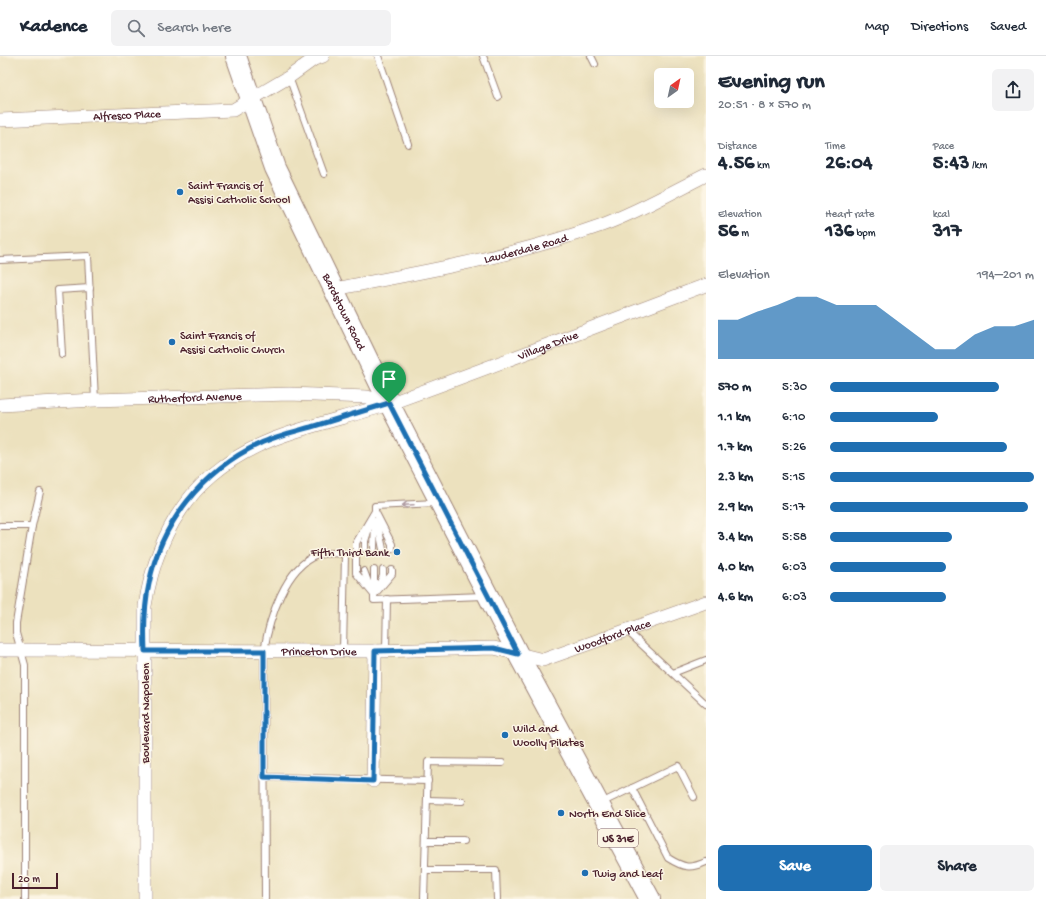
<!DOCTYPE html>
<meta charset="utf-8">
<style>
body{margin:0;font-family:"Gochi Hand",sans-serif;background:#f2f2f3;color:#1f2937;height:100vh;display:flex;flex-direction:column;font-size:15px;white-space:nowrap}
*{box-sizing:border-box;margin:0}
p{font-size:13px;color:#747a83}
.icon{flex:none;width:22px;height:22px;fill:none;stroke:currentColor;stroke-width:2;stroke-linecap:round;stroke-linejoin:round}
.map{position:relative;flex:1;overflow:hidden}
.side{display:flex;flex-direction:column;background:#fff;width:340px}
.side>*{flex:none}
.needle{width:26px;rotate:33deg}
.tools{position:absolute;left:654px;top:12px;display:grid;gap:8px}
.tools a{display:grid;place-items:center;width:40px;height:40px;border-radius:6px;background:#fff;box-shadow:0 4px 16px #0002;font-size:20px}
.scale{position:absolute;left:12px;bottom:10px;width:46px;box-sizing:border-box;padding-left:4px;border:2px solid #4a1f2b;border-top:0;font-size:11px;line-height:14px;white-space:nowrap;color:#4a1f2b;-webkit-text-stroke:3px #fcf5e5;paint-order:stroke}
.pin{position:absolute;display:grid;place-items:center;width:34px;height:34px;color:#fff;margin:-41px -17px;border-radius:50% 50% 50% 0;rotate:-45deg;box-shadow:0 0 4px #0007}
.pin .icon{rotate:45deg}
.round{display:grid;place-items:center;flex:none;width:42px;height:42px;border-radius:6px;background:#f2f2f3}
.overview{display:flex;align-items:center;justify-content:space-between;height:68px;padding:0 12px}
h1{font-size:22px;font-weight:800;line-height:30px}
.stats{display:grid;grid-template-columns:repeat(3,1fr);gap:6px;height:68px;padding:4px 12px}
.stats div{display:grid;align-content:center}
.stats b{font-size:20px;font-weight:800}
.stats small{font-size:11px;font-weight:400}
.stats p{font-size:11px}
.chart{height:112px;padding:8px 12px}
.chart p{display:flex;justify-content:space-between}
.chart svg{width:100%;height:72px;margin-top:4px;fill:#1f6fb2;opacity:.7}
.button{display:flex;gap:8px;margin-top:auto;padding:8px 12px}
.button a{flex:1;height:46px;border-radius:6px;background:#1f6fb2;color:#fff;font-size:16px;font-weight:800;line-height:46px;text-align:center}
.button a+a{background:#f2f2f3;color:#1f2937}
ul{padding:0 12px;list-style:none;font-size:13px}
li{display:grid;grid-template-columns:64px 48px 1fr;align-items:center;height:30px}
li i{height:10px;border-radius:5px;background:#1f6fb2}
header{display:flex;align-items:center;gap:24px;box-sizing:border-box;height:56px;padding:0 20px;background:#fff;border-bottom:1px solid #e0e1e3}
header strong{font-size:19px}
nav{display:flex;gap:22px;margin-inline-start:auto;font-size:14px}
.search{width:280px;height:36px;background:#f2f2f3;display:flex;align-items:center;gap:10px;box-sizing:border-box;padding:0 14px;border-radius:6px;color:#747a83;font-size:15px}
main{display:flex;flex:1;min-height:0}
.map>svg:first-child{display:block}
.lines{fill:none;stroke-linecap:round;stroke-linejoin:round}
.service-casing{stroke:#9b8074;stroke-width:8}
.minor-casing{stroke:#9b8074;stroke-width:14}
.primary-casing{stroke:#9b8074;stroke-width:22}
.service{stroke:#fff;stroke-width:6}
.minor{stroke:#fff;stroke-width:13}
.primary{stroke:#fff;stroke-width:20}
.oneway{stroke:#ae9aa0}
.route-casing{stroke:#fff;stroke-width:8}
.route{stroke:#1f6fb2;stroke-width:5}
.poi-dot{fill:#1f6fb2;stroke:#fcf5e5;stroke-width:1.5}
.labels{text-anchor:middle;stroke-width:3;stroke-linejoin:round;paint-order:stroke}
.shield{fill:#fcf5e5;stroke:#7f5f63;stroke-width:1}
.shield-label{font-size:11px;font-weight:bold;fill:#4a1f2b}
.street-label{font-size:12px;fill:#4a1f2b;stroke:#fcf5e5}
.poi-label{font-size:12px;fill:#4a1f2b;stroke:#fcf5e5;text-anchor:start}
</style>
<header>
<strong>Kadence</strong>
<div class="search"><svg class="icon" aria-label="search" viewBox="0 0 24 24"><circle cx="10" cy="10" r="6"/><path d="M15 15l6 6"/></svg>Search here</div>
<nav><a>Map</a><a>Directions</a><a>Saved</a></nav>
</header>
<main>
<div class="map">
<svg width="706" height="843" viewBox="0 0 706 843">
<rect width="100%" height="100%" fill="#fcf5e5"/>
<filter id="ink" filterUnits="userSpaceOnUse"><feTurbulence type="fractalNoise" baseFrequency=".025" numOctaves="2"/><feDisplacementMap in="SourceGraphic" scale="8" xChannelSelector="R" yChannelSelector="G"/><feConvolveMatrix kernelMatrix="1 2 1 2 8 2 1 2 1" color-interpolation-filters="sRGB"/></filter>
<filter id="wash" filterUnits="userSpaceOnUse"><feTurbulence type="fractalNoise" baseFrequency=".012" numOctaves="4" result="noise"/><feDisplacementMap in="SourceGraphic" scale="16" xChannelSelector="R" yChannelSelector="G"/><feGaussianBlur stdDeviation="0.9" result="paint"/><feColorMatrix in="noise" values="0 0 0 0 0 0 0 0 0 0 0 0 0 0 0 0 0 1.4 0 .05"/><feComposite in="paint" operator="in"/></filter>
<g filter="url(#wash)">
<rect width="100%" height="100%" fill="#ece1be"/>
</g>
<g filter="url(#ink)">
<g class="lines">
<g class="service-casing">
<g id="service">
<polyline points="378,0 408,88"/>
<polyline points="483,0 498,41"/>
<polyline points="591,0 595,8"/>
<polyline points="289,21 324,118"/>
<polyline points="0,204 88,200 95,344"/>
<polyline points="62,298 58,234 90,232"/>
<polyline points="377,465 383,493"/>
<polyline points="0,470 32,470"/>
<polyline points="365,493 365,485 371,466"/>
<polyline points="374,493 375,465"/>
<polyline points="392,493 392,488 375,455 375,450 436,447"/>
<polyline points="374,514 374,536"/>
<polyline points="392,514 392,518 374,539 374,544 484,540"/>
<polyline points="364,515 370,531"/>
<polyline points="377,532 383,520 383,514"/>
<polyline points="374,539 356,517 356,487 375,455"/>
<polyline points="626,574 706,648"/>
<polyline points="386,594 387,543"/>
<polyline points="673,617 706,604"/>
<polyline points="264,721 428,725"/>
<path d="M632,732L668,802C684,812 690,813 706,806"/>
<polyline points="427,744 462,745"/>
<polyline points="601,747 678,710 694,741"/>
<polyline points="426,785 463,785"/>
<polyline points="425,814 496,814 497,843"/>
<polyline points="25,843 25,609 16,577 16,567 32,470 40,436"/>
<path d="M265,843L264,595C269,564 285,510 318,499C327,496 336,497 345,498L343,595"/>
<polyline points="424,843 428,706 502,707"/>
</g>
</g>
<g class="minor-casing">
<g id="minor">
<path id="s1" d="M0,64L233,54L289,21L314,3L323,0"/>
<path id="s2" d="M334,233C423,216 516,200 602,169C638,156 672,136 706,119"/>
<path id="s3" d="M0,349L95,344L289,338L367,341L389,347"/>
<path id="s4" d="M0,594L375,595L494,592L543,604L706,546"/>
<polyline points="373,725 375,595"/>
<path id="s5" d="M145,843V550C153,500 172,453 212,419C263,375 330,368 391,347C497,309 601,268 706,229"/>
</g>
</g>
<g class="primary-casing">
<g id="primary">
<path id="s6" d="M236,0L275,112L389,347L518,598L650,843"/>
</g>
</g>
<use href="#service" class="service"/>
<use href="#minor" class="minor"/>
<use href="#primary" class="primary"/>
</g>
<defs><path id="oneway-shaft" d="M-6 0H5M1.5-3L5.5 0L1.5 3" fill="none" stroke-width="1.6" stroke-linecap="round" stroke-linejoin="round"/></defs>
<use class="oneway" href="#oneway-shaft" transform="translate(408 449) rotate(177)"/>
</g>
<g class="lines" filter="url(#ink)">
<g class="route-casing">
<path id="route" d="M389,347L518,598L494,592L375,595L373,725L264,721V595H145C144,573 144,550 149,528C160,468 203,414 259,388C275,380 293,376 311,371C337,363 363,355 389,347Z"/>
</g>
<use href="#route" class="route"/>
</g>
<g class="poi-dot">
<circle cx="180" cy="136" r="4"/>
<circle cx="172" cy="286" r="4"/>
<circle cx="397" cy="496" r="4"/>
<circle cx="505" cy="679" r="4"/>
<circle cx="561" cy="757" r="4"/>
<circle cx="585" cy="817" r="4"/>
</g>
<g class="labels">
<rect class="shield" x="598" y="773" width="40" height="18" rx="3"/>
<g class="shield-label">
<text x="618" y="786">US 31E</text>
</g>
<g class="street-label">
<text dy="4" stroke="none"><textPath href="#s1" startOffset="127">Alfresco Place</textPath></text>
<text dy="4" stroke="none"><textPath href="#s2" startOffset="196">Lauderdale Road</textPath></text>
<text dy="4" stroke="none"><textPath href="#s6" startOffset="278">Bardstown Road</textPath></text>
<text dy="4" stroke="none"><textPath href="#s5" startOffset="805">Village Drive</textPath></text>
<text dy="4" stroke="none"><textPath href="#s3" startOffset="195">Rutherford Avenue</textPath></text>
<text dy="4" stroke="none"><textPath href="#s4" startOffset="618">Woodford Place</textPath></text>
<text dy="4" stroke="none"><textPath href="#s4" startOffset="319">Princeton Drive</textPath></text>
<text transform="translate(145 657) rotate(-90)" y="4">Boulevard Napoleon</text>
</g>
<g class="poi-label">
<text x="188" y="133">Saint Francis of<tspan x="188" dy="14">Assisi Catholic School</tspan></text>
<text x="180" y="283">Saint Francis of<tspan x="180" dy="14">Assisi Catholic Church</tspan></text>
<text x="389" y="500" text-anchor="end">Fifth Third Bank</text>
<text x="513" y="676">Wild and<tspan x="513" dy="14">Woolly Pilates</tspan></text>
<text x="569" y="761">North End Slice</text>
<text x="593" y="821">Twig and Leaf</text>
</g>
</g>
</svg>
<div class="tools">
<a><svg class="needle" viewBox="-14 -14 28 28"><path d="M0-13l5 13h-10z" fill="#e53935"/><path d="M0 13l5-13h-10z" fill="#747a83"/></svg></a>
</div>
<div class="scale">20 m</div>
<div class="pin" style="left:389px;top:347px;background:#1e9e55"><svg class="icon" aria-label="arrive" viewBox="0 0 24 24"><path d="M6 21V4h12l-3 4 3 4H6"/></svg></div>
</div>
<section class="side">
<div class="overview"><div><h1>Evening run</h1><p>20:51 · 8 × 570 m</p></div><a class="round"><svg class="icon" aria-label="share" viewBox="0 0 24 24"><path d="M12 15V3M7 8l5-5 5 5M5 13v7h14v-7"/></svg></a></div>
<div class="stats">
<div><p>Distance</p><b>4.56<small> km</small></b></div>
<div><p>Time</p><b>26:04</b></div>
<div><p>Pace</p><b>5:43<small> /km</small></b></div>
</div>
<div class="stats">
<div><p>Elevation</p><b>56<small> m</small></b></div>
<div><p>Heart rate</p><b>136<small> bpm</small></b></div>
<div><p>kcal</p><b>317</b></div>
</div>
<div class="chart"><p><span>Elevation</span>194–201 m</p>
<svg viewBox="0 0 160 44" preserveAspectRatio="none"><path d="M0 44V20L10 20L20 15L30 11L40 6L50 6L60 11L70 11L80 11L90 20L100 29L110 38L120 38L130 29L140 24L150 24L160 20V44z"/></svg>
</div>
<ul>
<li><b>570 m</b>5:30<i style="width:83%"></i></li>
<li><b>1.1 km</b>6:10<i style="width:53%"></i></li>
<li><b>1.7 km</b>5:26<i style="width:87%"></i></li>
<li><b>2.3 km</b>5:15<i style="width:100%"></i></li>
<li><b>2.9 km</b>5:17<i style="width:97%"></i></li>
<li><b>3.4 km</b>5:58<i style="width:60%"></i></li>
<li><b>4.0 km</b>6:03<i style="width:57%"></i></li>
<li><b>4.6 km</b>6:03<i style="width:57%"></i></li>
</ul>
<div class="button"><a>Save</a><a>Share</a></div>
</section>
</main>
